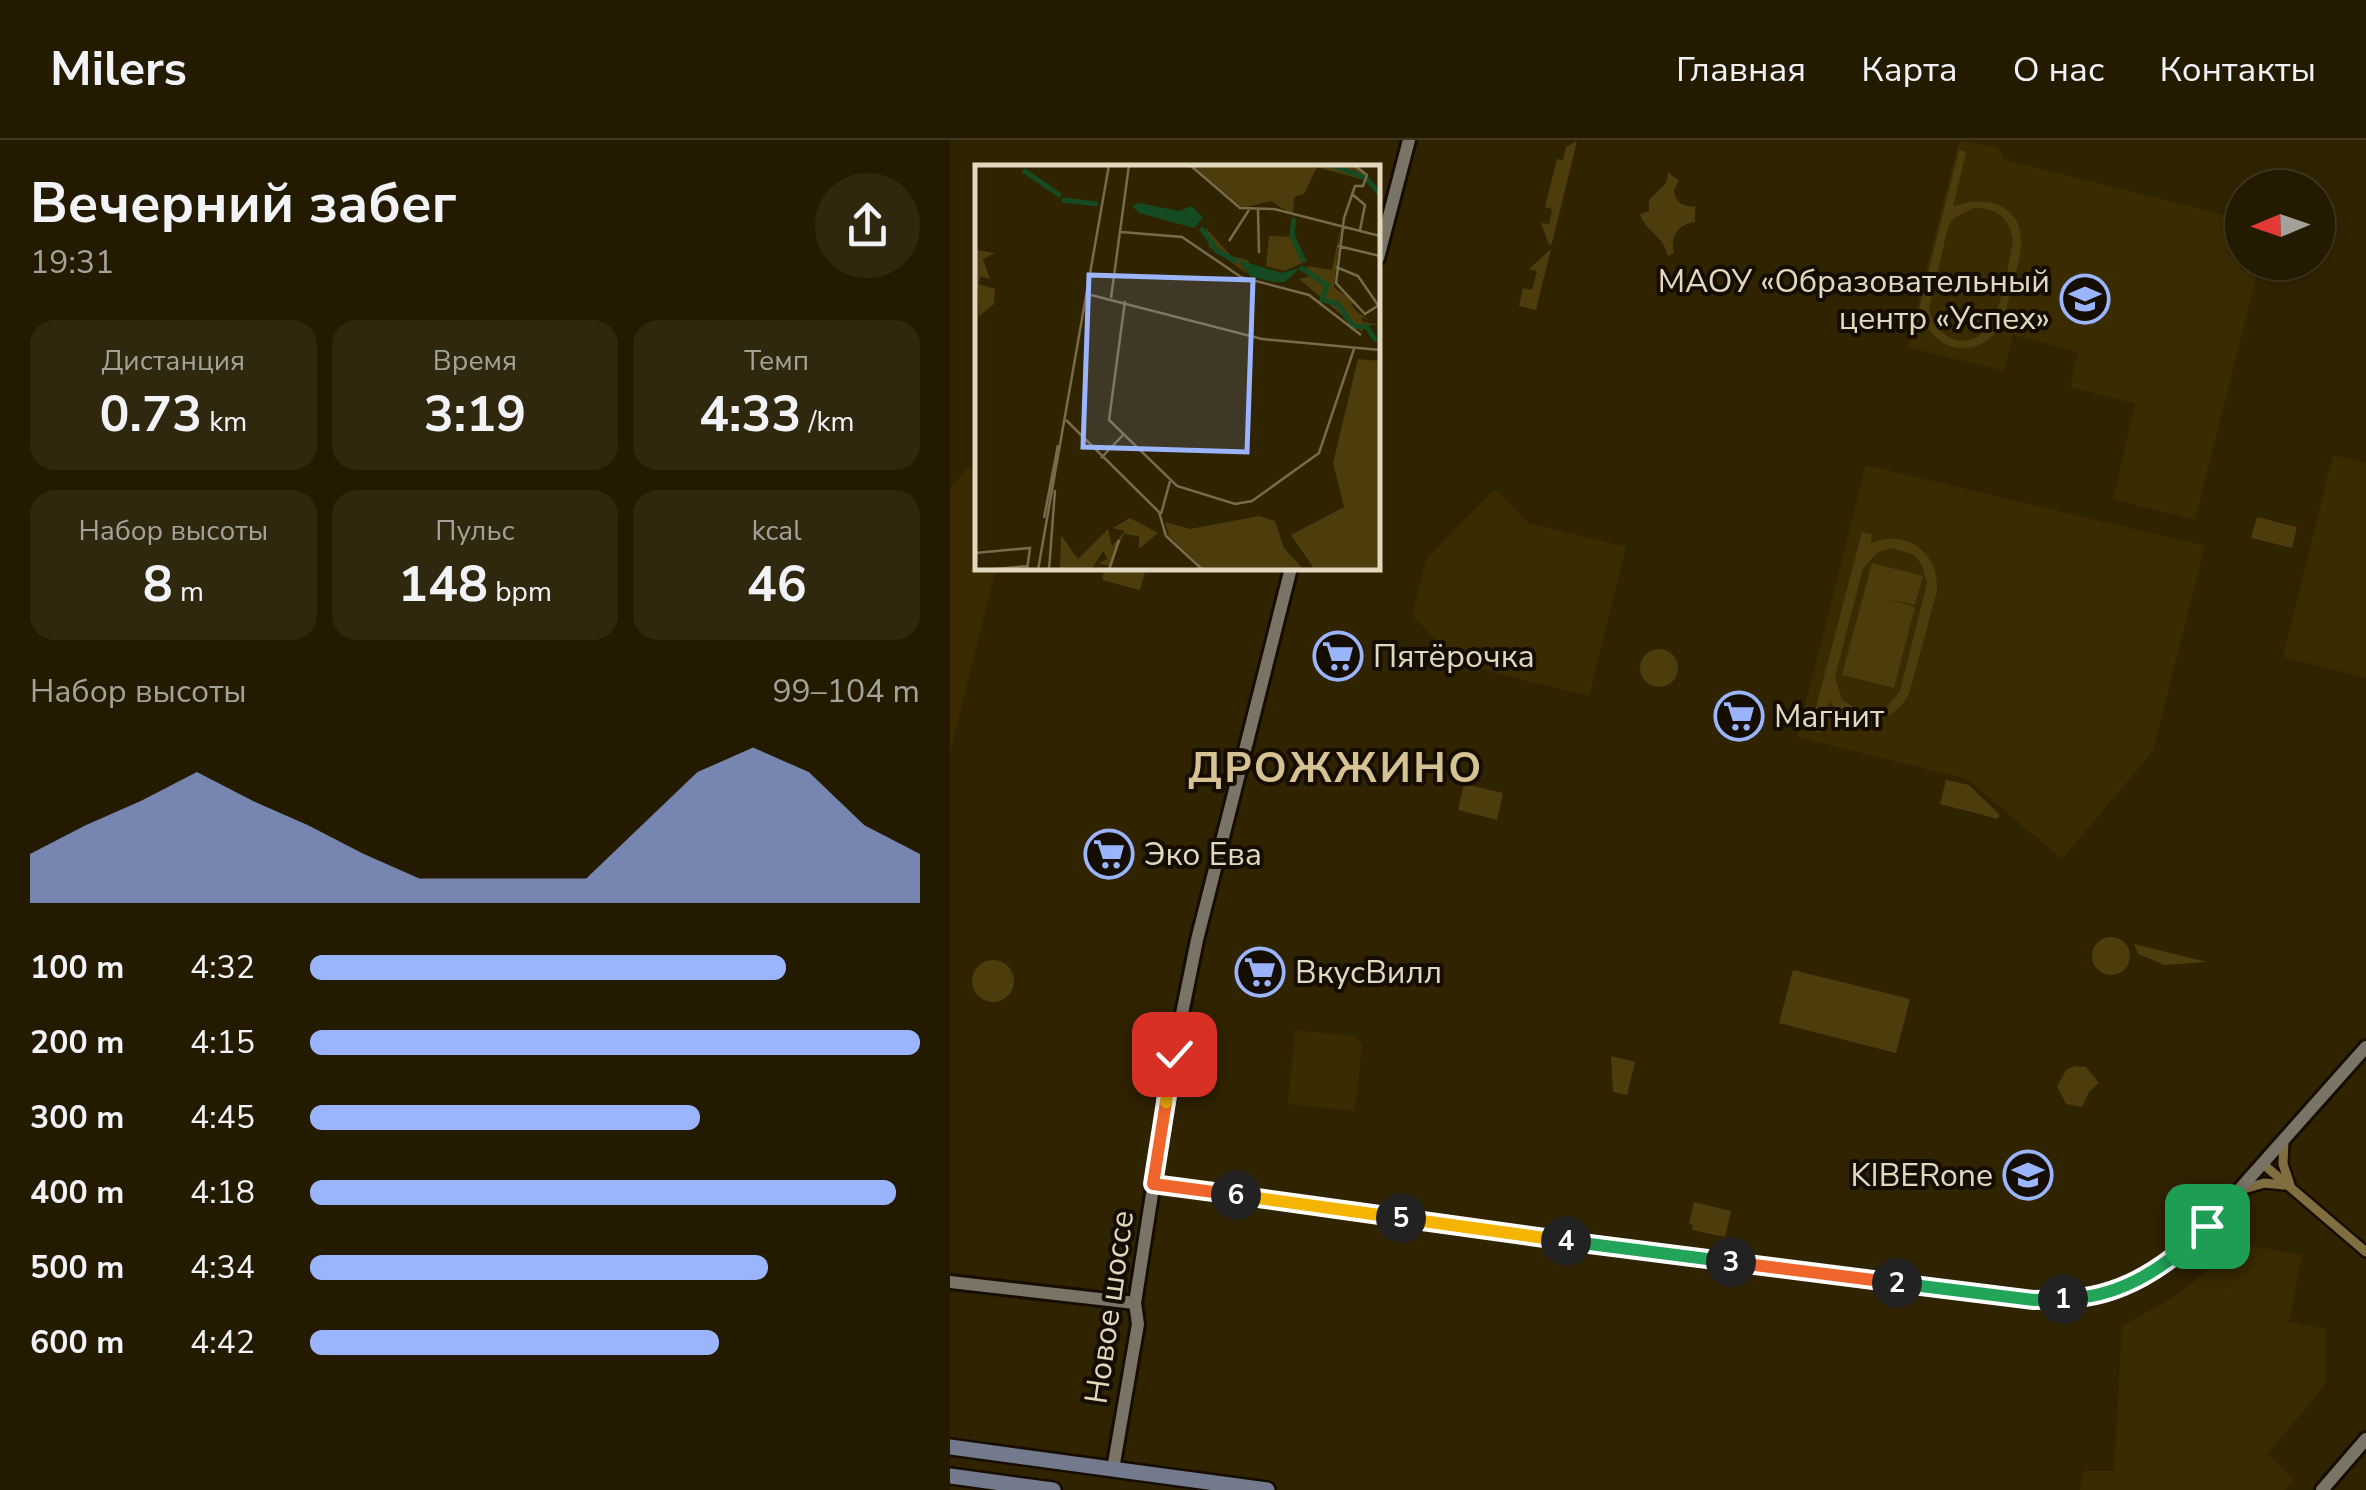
<!DOCTYPE html>
<html lang="ru">
<meta charset="utf-8">
<style>
body{margin:0;font-family:"Nunito Sans",sans-serif;background:#30270f;color:#f1f3f6;height:100vh;display:flex;flex-direction:column;font-size:38px;white-space:nowrap}
*{box-sizing:border-box;margin:0}
p{font-size:32px;color:#a3a199}
.icon{flex:none;width:55px;height:55px;fill:none;stroke:currentColor;stroke-width:2;stroke-linecap:round;stroke-linejoin:round}
.map{position:relative;flex:1;overflow:hidden}
.details{display:flex;flex-direction:column;background:#241a00;width:950px}
.details>*{flex:none}
.needle{width:65px;rotate:268deg}
.controls{position:absolute;left:1275px;top:30px;display:grid;gap:20px}
.controls a{display:grid;place-items:center;width:110px;height:110px;border-radius:50%;background:#241a00;box-shadow:0 2px 8px #0004,0 0 0 2px #413822;font-size:50px}
.pin{position:absolute;display:grid;place-items:center;width:85px;height:85px;color:#fff;margin:-42px;border-radius:20px;box-shadow:0 5px 15px #0006}
.km{position:absolute;width:50px;height:50px;margin:-25px;border-radius:50%;background:#222;color:#fff;font-size:28px;line-height:50px;text-align:center}
.round{display:grid;place-items:center;flex:none;width:105px;height:105px;border-radius:52px;background:#30270f}
.headline{display:flex;align-items:center;justify-content:space-between;height:170px;padding:0 30px}
h1{font-size:55px;font-weight:700;line-height:75px}
.metrics{display:grid;grid-template-columns:repeat(3,1fr);gap:15px;height:170px;padding:10px 30px}
.metrics div{display:grid;align-content:center;border-radius:25px;background:#30270f;text-align:center}
.metrics b{font-size:50px;font-weight:700}
.metrics small{font-size:28px;font-weight:400}
.metrics p{font-size:28px}
.chart{height:280px;padding:20px 30px}
.chart p{display:flex;justify-content:space-between}
.chart svg{width:100%;height:180px;margin-top:10px;fill:#9ab5fd;opacity:.7}
ul{padding:0 30px;list-style:none;font-size:32px}
li{display:grid;grid-template-columns:160px 120px 1fr;align-items:center;height:75px}
li i{height:25px;border-radius:12px;background:#9ab5fd}
header{display:flex;align-items:center;gap:60px;box-sizing:border-box;height:140px;padding:0 50px;background:#241a00;border-bottom:2px solid #413822}
header strong{font-size:48px}
nav{display:flex;gap:55px;margin-inline-start:auto;font-size:35px}
main{display:flex;flex:1;min-height:0}
.map>svg:first-child{display:block}
.built{fill:#3a2b00}
.green{fill:#4e3d0c;fill-rule:evenodd}
.lines{fill:none;stroke-linecap:round;stroke-linejoin:round}
.street-casing{stroke:#160d00;stroke-width:14}
.secondary-casing{stroke:#160d00;stroke-width:18}
.primary-casing{stroke:#160d00;stroke-width:20}
.street{stroke:#806e40;stroke-width:9}
.secondary{stroke:#7a7466;stroke-width:12}
.primary{stroke:#737a8d;stroke-width:15}
.split-1-casing{stroke:#fff;stroke-width:20}
.split-2-casing{stroke:#fff;stroke-width:20}
.split-3-casing{stroke:#fff;stroke-width:20}
.split-4-casing{stroke:#fff;stroke-width:20}
.split-5-casing{stroke:#fff;stroke-width:20}
.split-6-casing{stroke:#fff;stroke-width:20}
.split-7-casing{stroke:#fff;stroke-width:20}
.split-8-casing{stroke:#fff;stroke-width:20}
.split-1{stroke:#22a559;stroke-width:12}
.split-2{stroke:#22a559;stroke-width:12}
.split-3{stroke:#f0652b;stroke-width:12}
.split-4{stroke:#22a559;stroke-width:12}
.split-5{stroke:#f5b400;stroke-width:12}
.split-6{stroke:#f5b400;stroke-width:12}
.split-7{stroke:#f0652b;stroke-width:12}
.split-8{stroke:#f5b400;stroke-width:12}
.labels{text-anchor:middle;stroke-width:8;stroke-linejoin:round;paint-order:stroke}
.poi-label{font-size:32px;fill:#e2d8c0;stroke:#140d00;text-anchor:start}
.street-label{font-size:32px;fill:#e2d8c0;stroke:#140d00}
.district-label{font-size:42px;font-weight:bold;letter-spacing:2.5px;fill:#d6c292;stroke:#140d00}
.inset-river{fill:none;stroke:#144b22;stroke-width:5}
.inset-road{fill:none;stroke:#776b4d;stroke-width:2.5}
.view{fill:#9ab5fd;fill-opacity:0.15;stroke:#9ab5fd;stroke-width:5}
.inset-edge{fill:none;stroke:#e2d8c0;stroke-width:5}
</style>
<header>
<strong>Milers</strong>
<nav><a>Главная</a><a>Карта</a><a>О нас</a><a>Контакты</a></nav>
</header>
<main>
<section class="details">
<div class="headline"><div><h1>Вечерний забег</h1><p>19:31</p></div><a class="round"><svg class="icon" aria-label="share" viewBox="0 0 24 24"><path d="M12 15V3M7 8l5-5 5 5M5 13v7h14v-7"/></svg></a></div>
<div class="metrics">
<div><p>Дистанция</p><b>0.73<small> km</small></b></div>
<div><p>Время</p><b>3:19</b></div>
<div><p>Темп</p><b>4:33<small> /km</small></b></div>
</div>
<div class="metrics">
<div><p>Набор высоты</p><b>8<small> m</small></b></div>
<div><p>Пульс</p><b>148<small> bpm</small></b></div>
<div><p>kcal</p><b>46</b></div>
</div>
<div class="chart"><p><span>Набор высоты</span>99–104 m</p>
<svg viewBox="0 0 160 44" preserveAspectRatio="none"><path d="M0 44V32L10 25L20 19L30 12L40 19L50 25L60 32L70 38L80 38L90 38L100 38L110 25L120 12L130 6L140 12L150 25L160 32V44z"/></svg>
</div>
<ul>
<li><b>100 m</b>4:32<i style="width:78%"></i></li>
<li><b>200 m</b>4:15<i style="width:100%"></i></li>
<li><b>300 m</b>4:45<i style="width:64%"></i></li>
<li><b>400 m</b>4:18<i style="width:96%"></i></li>
<li><b>500 m</b>4:34<i style="width:75%"></i></li>
<li><b>600 m</b>4:42<i style="width:67%"></i></li>
</ul>
</section>
<div class="map">
<svg width="1416" height="1350" viewBox="0 0 1416 1350">
<rect width="100%" height="100%" fill="#302300"/>
<g class="built">
<polygon points="1009,0 1049,8 1055,20 1278,76 1292,70 1292,122 1310,123 1245,380 1163,359 1185,264 1120,247 1128,212 1063,195 1054,231 957,207"/>
<polygon points="1383,315 1416,323 1416,538 1333,517"/>
<polygon points="916,325 1255,406 1203,611 1112,719 1017,639 847,597"/>
<polygon points="17,328 27,331 28,428 46,428 0,612 0,349"/>
<polygon points="545,349 578,383 676,407 639,556 522,527 524,518 497,512 462,475 476,419"/>
<polygon points="345,890 404,896 412,905 405,971 338,964"/>
<polygon points="1281,1102 1352,1115 1339,1182 1376,1189 1375,1245 1317,1314 1344,1340 1335,1350 1130,1350 1134,1331 1164,1331 1172,1186 1227,1155 1253,1134"/>
</g>
<g class="green">
<polygon points="627,1 602,103 599,105 591,83 599,84 602,69 595,67 607,19 613,20 616,7"/>
<path d="M1009,10L1016,12L1003,67C1032,54 1072,63 1071,102C1071,118 1065,134 1061,149C1057,164 1055,181 1045,193C1037,203 1024,209 1010,208C993,207 982,196 974,182L970,194L963,193ZM1023,68C1047,67 1061,79 1063,102C1056,132 1050,213 1003,199C990,194 982,182 979,169L998,87L1004,78Z"/>
<path d="M718,32L729,41L724,50C725,62 733,68 745,66V82C728,84 720,96 724,113L718,116C714,96 696,92 690,74L699,71V60L717,42Z"/>
<polygon points="601,109 586,170 569,166 573,148 582,150 587,131 579,129"/>
<polygon points="1307,377 1347,387 1342,408 1301,398"/>
<path d="M912,392L922,394L921,403C957,389 989,412 987,451L959,554C941,587 901,593 879,561L870,593L860,590ZM942,408L964,415L972,425L977,444L950,551L936,568L912,572L892,560L885,537L913,428L928,412Z"/>
<polygon points="922,423 973,436 965,465 934,458 965,467 944,548 892,535"/>
<polygon points="155,428 196,428 190,450 152,440"/>
<circle cx="709" cy="528" r="19"/>
<polygon points="996,640 1019,645 1049,674 1048,679 990,664"/>
<polygon points="514,644 553,653 547,680 508,670"/>
<circle cx="1161" cy="816" r="19"/>
<polygon points="1184,804 1257,822 1214,825 1188,814"/>
<circle cx="43" cy="841" r="21"/>
<polygon points="843,830 960,859 946,913 829,883"/>
<polygon points="661,916 685,922 677,955 663,952"/>
<polygon points="1126,926 1136,927 1149,943 1139,952 1132,967 1116,964 1107,946 1117,929"/>
<polygon points="744,1062 781,1071 775,1097 742,1090 743,1085 739,1084"/>
</g>
<g class="lines">
<g class="street-casing">
<g id="street">
<polyline points="1334,1001 1333,1024 1340,1045"/>
<polyline points="1313,1024 1416,1112"/>
<polyline points="1291,1050 1314,1043 1334,1045"/>
</g>
</g>
<g class="secondary-casing">
<g id="secondary">
<polyline points="428,118 459,0"/>
<polyline points="203,1044 687,1110 1084,1160 1122,1159 1158,1152 1186,1141 1225,1118 1257,1086 1416,907"/>
<polyline points="0,1142 185,1163"/>
<polyline points="163,1329 188,1184 185,1163 224,913 247,800 341,428"/>
<polyline points="1372,1350 1416,1299"/>
</g>
</g>
<g class="primary-casing">
<g id="primary">
<polyline points="0,1307 317,1350"/>
<polyline points="0,1336 103,1350"/>
</g>
</g>
<use href="#street" class="street"/>
<use href="#secondary" class="secondary"/>
<use href="#primary" class="primary"/>
</g>
<g class="lines">
<g class="split-1-casing">
<path id="split-1" d="M1113,1159C1170,1158 1219,1126 1257,1086"/>
</g>
<g class="split-2-casing">
<polyline id="split-2" points="947,1143 1084,1160 1113,1159"/>
</g>
<g class="split-3-casing">
<polyline id="split-3" points="781,1122 947,1143"/>
</g>
<g class="split-4-casing">
<polyline id="split-4" points="616,1101 781,1122"/>
</g>
<g class="split-5-casing">
<polyline id="split-5" points="451,1078 616,1101"/>
</g>
<g class="split-6-casing">
<polyline id="split-6" points="286,1055 451,1078"/>
</g>
<g class="split-7-casing">
<polyline id="split-7" points="216,962 203,1044 286,1055"/>
</g>
<g class="split-8-casing">
<polyline id="split-8" points="216,962 224,914"/>
</g>
<use href="#split-1" class="split-1"/>
<use href="#split-2" class="split-2"/>
<use href="#split-3" class="split-3"/>
<use href="#split-4" class="split-4"/>
<use href="#split-5" class="split-5"/>
<use href="#split-6" class="split-6"/>
<use href="#split-7" class="split-7"/>
<use href="#split-8" class="split-8"/>
</g>
<defs>
<g id="school-ring" transform="scale(2.5)"><circle r="9.5" fill="#140d00" stroke="#9ab5fd" stroke-width="1.5"/><path d="M0-5L7-2L0 1L-7-2ZM-4 1L0 2.5L4 1V4Q0 6-4 4Z" fill="#9ab5fd"/></g>
<g id="supermarket-ring" transform="scale(2.5)"><circle r="9.5" fill="#140d00" stroke="#9ab5fd" stroke-width="1.5"/><path d="M-6-5.5h2.5l.6 2H6L4.5 2H-2.5L-4.4-4H-6ZM-1.5 3.2a1.3 1.3 0 1 0 .1 0ZM3 3.2a1.3 1.3 0 1 0 .1 0Z" fill="#9ab5fd"/></g>
</defs>
<g fill-rule="evenodd">
<use href="#school-ring" x="1135" y="159"/>
<use href="#supermarket-ring" x="388" y="516"/>
<use href="#supermarket-ring" x="789" y="576"/>
<use href="#supermarket-ring" x="159" y="714"/>
<use href="#supermarket-ring" x="310" y="832"/>
<use href="#school-ring" x="1078" y="1035"/>
</g>
<g class="labels">
<g class="poi-label">
<text x="1100" y="152" text-anchor="end">МАОУ «Образовательный<tspan x="1100" dy="37">центр «Успех»</tspan></text>
<text x="423" y="527">Пятёрочка</text>
<text x="824" y="587">Магнит</text>
<text x="194" y="725">Эко Ева</text>
<text x="345" y="843">ВкусВилл</text>
<text x="1043" y="1046" text-anchor="end">KIBERone</text>
</g>
<g class="street-label">
<text transform="translate(159 1167) rotate(-82)" y="11">Новое шоссе</text>
</g>
<g class="district-label">
<text x="386" y="642">ДРОЖЖИНО</text>
</g>
</g>
<g transform="translate(25 25)">
<rect width="405" height="405" fill="#302300"/>
<path d="M217,0H377L390,7L389,15L342,2L329,29L319,32L318,50L296,36L268,43ZM231,63L256,91L272,95L278,102L265,98L273,109L234,82ZM365,65L359,123L382,137L376,139L381,146L395,156L386,152L388,157L405,160H387L388,168L324,114L333,112L332,101L357,105ZM294,71L319,72L332,96L309,106L291,101ZM0,85L20,88L8,94L15,114L6,111L3,119L20,124L19,139L4,151ZM383,194L405,196V405H340L316,370L369,342L358,298ZM284,351L300,356L309,383L329,405H230L194,371L190,357L215,364ZM155,353L183,368L164,384V371L149,369L134,401L123,398L133,394L128,386L116,405H85L86,370L103,394L133,364L137,381L150,366L138,363Z" fill="#4e3d0c"/>
<path d="M164,38L204,46L217,41L228,53L219,63L164,48L157,41ZM264,95L306,108L325,103L310,117H298L275,111Z" fill="#144b22"/>
<path class="inset-river" d="M356,0L391,13L405,29M48,5L86,31M87,35L123,39M319,53L317,70L329,97M226,63L242,86L263,97M325,102L352,120L347,135L363,139L378,161L392,162L401,176"/>
<path class="inset-road" d="M215,0L265,43L299,44L405,71M379,0L392,10L388,21H380L369,53L361,118L390,149L404,140M377,29L390,40L385,65M283,45L284,88M146,67L207,72L266,112L334,130L386,170M254,76L274,45M363,81L405,91M361,102L383,111L403,140M116,130L287,174L405,185M136,133L154,0M150,136L134,255L202,321L260,339L277,336L344,288L379,184M91,255L184,347L191,371L228,405M126,293L148,270M186,349L195,316M69,353L83,280M0,388L55,383L52,405M8,405L53,401M63,405L134,0M74,405L80,325M134,405L144,375"/>
<path class="view" d="M114,110L278,115L272,287L108,282Z"/>
<rect width="405" height="405" class="inset-edge"/>
</g>
</svg>
<div class="controls">
<a><svg class="needle" viewBox="-14 -14 28 28"><path d="M0-13l5 13h-10z" fill="#e53935"/><path d="M0 13l5-13h-10z" fill="#a3a199"/></svg></a>
</div>
<div class="pin" style="left:1257px;top:1086px;background:#1e9e55"><svg class="icon" aria-label="arrive" viewBox="0 0 24 24"><path d="M6 21V4h12l-3 4 3 4H6"/></svg></div>
<div class="pin" style="left:224px;top:914px;background:#d93025"><svg class="icon" aria-label="check" viewBox="0 0 24 24"><path d="M5 12l5 5 9-10"/></svg></div>
<b class="km" style="left:1113px;top:1159px">1</b>
<b class="km" style="left:947px;top:1143px">2</b>
<b class="km" style="left:781px;top:1122px">3</b>
<b class="km" style="left:616px;top:1101px">4</b>
<b class="km" style="left:451px;top:1078px">5</b>
<b class="km" style="left:286px;top:1055px">6</b>
</div>
</main>
